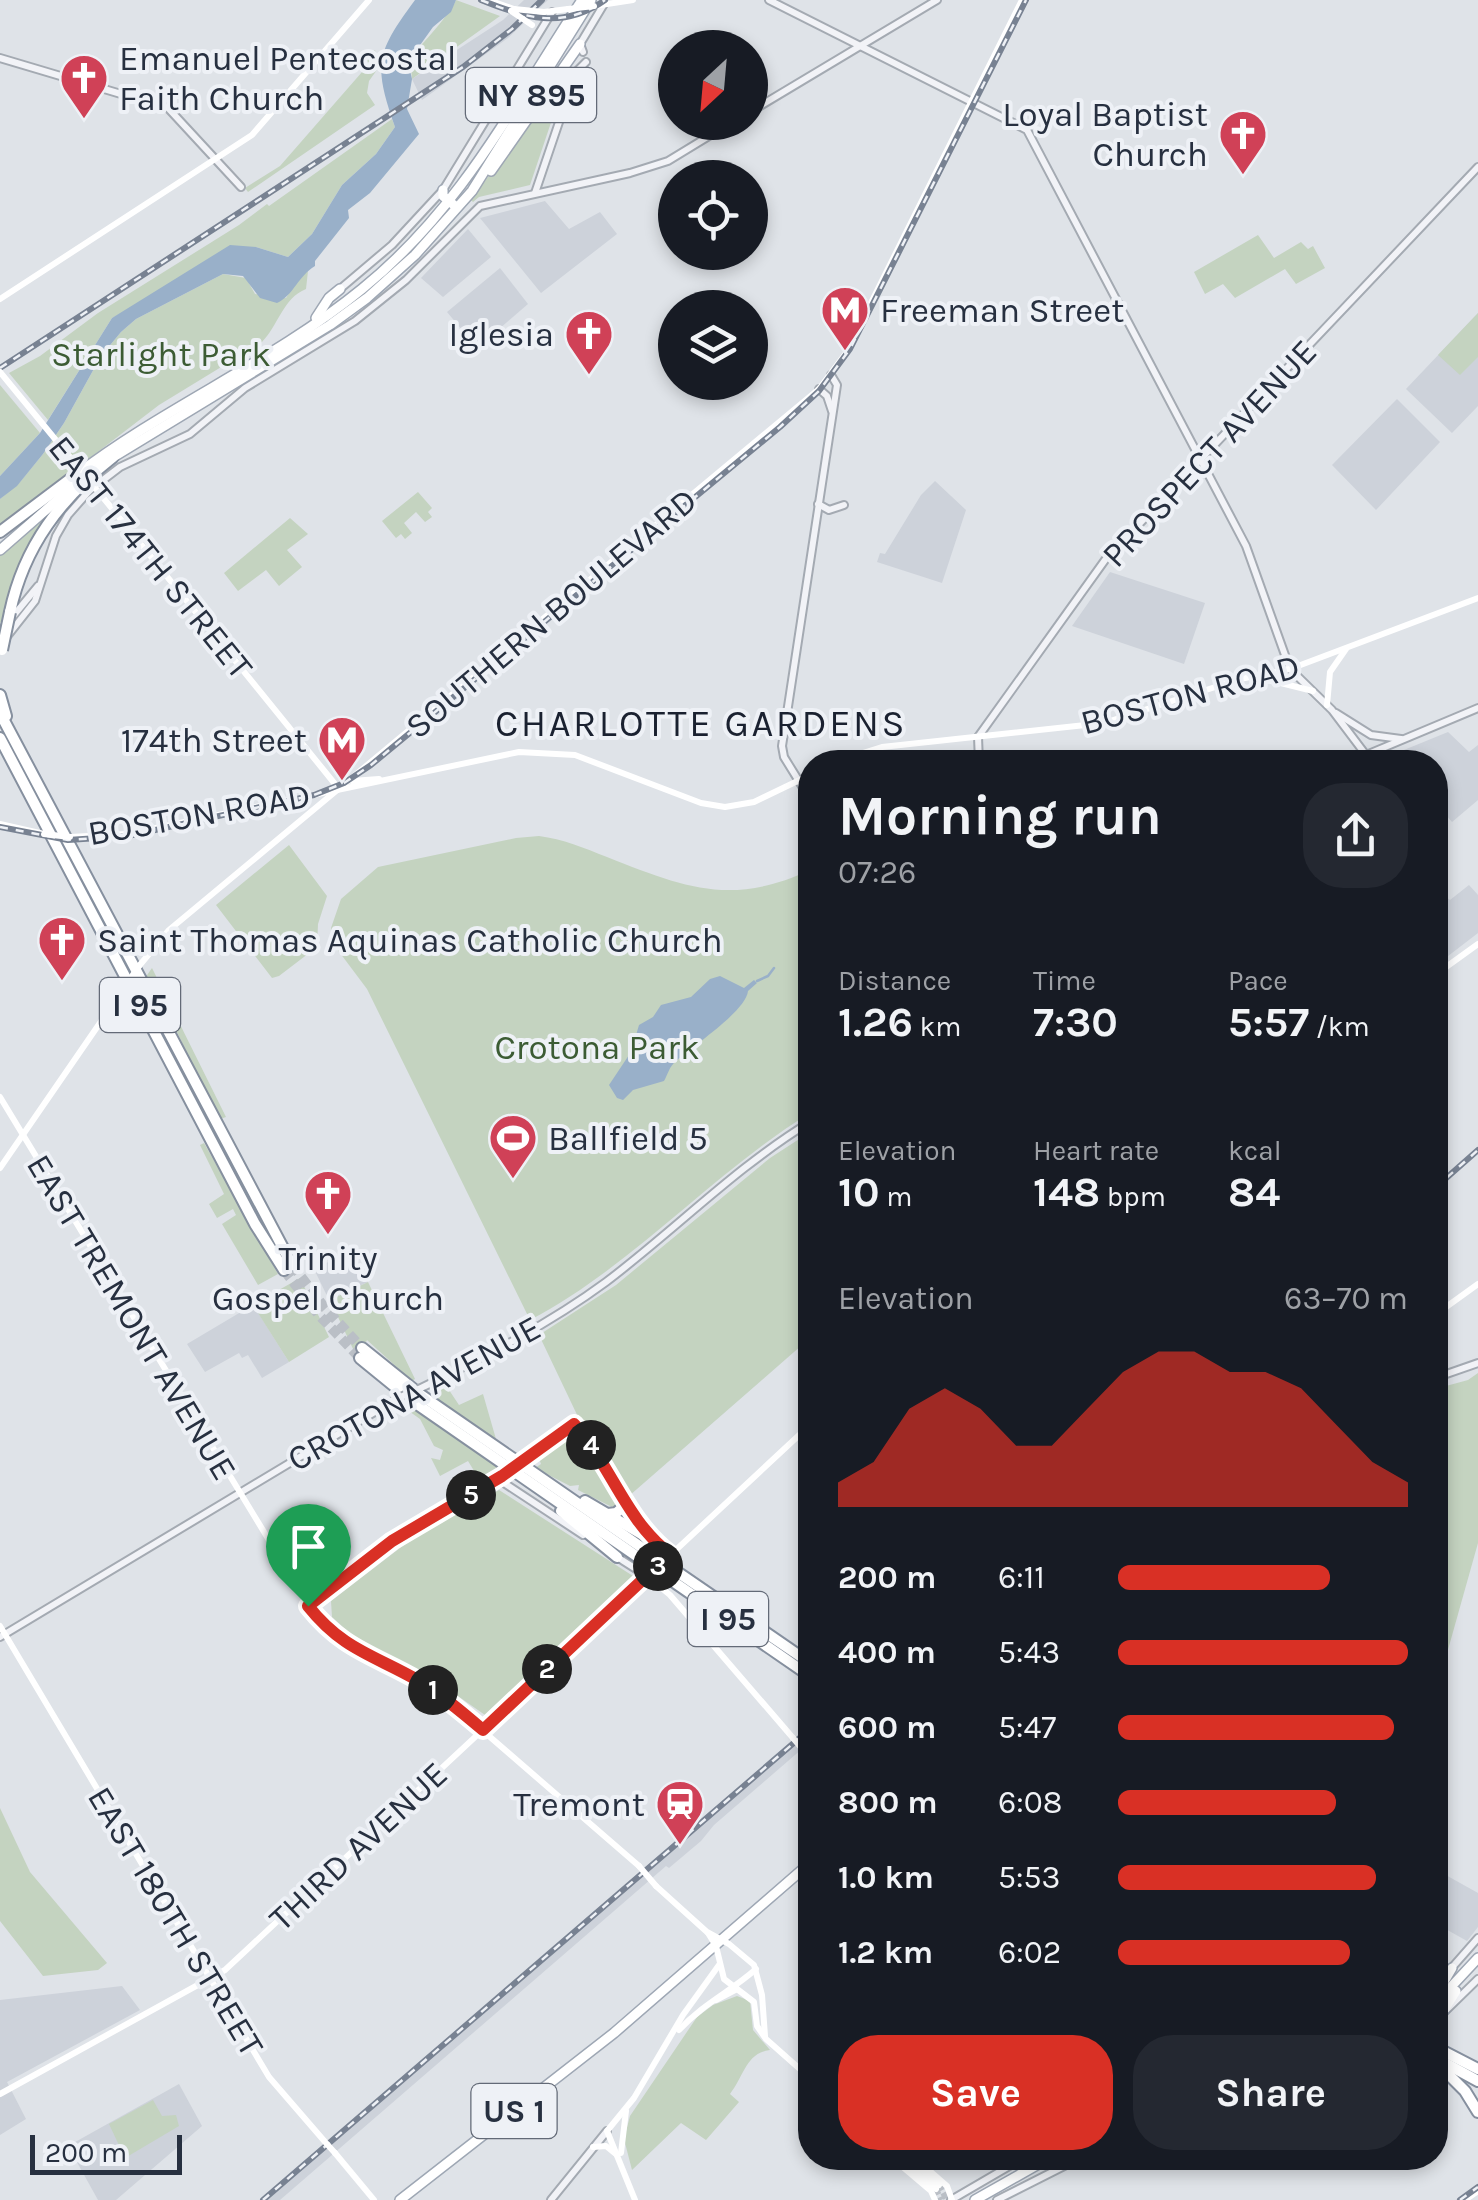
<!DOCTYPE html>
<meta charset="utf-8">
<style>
body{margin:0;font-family:Karla,sans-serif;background:#242831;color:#f1f3f6;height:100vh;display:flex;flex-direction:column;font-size:38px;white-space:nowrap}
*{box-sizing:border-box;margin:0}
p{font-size:32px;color:#9ea1a6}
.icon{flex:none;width:55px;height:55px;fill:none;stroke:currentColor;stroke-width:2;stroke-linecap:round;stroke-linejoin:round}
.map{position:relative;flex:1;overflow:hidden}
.details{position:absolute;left:798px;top:750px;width:650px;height:1420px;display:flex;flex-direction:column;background:#171b24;border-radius:40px;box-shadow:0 5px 15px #0003}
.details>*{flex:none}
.needle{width:65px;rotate:206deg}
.controls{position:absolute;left:658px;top:30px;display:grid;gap:20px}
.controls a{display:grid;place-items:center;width:110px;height:110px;border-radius:50%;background:#171b24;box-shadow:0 5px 15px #0003;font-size:50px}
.scale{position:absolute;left:30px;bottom:25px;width:152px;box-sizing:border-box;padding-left:10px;border:5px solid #273040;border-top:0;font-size:28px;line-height:35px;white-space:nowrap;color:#273040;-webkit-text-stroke:8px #eef1f6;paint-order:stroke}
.pin{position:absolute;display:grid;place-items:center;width:85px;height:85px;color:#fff;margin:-102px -42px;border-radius:50% 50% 50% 0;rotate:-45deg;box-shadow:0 0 10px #0007}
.pin .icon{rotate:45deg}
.km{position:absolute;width:50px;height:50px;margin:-25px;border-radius:50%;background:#222;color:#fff;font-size:28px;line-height:50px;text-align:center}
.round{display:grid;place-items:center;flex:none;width:105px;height:105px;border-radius:40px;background:#242831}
.overview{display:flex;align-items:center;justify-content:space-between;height:170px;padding:0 40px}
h1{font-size:55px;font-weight:700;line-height:75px}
.figures{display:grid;grid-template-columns:repeat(3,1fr);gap:15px;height:170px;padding:10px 40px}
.figures div{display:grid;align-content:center}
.figures b{font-size:42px;font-weight:700}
.figures small{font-size:28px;font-weight:400}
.figures p{font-size:28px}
.chart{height:280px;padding:20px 40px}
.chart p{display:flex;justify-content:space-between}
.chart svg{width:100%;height:180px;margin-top:10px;fill:#d93025;opacity:.7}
.cta{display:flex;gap:20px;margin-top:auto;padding:20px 40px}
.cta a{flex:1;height:115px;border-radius:40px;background:#d93025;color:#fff;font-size:40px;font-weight:700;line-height:115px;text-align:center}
.cta a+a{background:#242831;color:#f1f3f6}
ul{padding:0 40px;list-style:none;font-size:32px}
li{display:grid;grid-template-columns:160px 120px 1fr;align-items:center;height:75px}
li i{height:25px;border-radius:12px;background:#d93025}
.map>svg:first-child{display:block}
.built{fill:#cdd2da}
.green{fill:#c4d3c0}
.water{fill:#99b0c9}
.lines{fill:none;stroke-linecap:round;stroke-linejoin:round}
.stream{stroke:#99b0c9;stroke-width:2.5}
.secondary-tunnel{stroke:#babfc6;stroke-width:6;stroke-dasharray:6 3;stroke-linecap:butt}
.motorway-tunnel{stroke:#babfc6;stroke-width:10;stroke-dasharray:10 5;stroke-linecap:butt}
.tertiary-casing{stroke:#a4aab2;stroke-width:10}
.primary-casing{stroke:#9ea7b4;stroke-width:12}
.motorway-casing{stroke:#86909f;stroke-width:14}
.tertiary{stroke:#f2f3f7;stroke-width:6}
.secondary{stroke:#fff;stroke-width:6}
.primary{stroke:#fff;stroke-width:9}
.motorway{stroke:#fff;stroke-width:10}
.rail-casing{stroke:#788292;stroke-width:6}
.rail{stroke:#eef1f6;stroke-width:2.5;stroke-dasharray:8;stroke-linecap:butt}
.tertiary-bridge-casing{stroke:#a4aab2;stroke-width:10;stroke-linecap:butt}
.motorway-bridge-casing{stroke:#86909f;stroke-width:14;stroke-linecap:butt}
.tertiary-bridge{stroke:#f2f3f7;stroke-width:6}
.secondary-bridge{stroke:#fff;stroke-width:6}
.motorway-bridge{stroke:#fff;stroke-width:10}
.route-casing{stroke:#fff;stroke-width:20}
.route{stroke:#d93025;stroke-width:12}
.labels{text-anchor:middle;stroke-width:8;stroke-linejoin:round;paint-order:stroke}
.shield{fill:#eef1f6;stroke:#636a77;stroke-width:2.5}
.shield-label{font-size:32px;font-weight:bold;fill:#273040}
.poi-label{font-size:35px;fill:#273040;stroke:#eef1f6;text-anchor:start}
.park-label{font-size:35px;fill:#3c5c34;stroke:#eef1f6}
.street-label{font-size:35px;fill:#273040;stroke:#eef1f6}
.neighbourhood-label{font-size:38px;letter-spacing:2.5px;fill:#1a2130;stroke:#eef1f6}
</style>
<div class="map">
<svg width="1478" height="2200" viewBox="0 0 1478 2200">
<rect width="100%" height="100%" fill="#dfe3e8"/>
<g class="built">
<polygon points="524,0 548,0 508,38 422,100 412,79 503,20"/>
<polygon points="545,201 569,229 600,212 617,234 541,293 480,218"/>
<polygon points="468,229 491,257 443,297 421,278"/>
<polygon points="500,268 528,304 477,348 447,312"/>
<polygon points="1478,313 1478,406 1452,433 1406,389"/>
<polygon points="1397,399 1440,442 1376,510 1332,465"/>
<polygon points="935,481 966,510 942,583 877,562 880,553 885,554 921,495"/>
<polygon points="1110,572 1205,603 1184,664 1072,626"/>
<polygon points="1448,732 1469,752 1478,745 1478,800 1452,822 1435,802 1438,792 1435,788 1435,762 1377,761"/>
<polygon points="1469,885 1478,895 1478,933 1435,966 1435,905 1446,897 1450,900"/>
<polygon points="353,1250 368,1282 329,1300 314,1269"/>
<polygon points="256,1303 261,1311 259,1314 289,1362 262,1378 248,1355 242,1358 239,1353 205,1372 187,1344"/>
<polygon points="810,1725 810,1742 714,1825 701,1841 669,1868 666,1866 280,2200 260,2200"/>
<polygon points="1435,1869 1478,1893 1478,1927 1467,1941 1435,1923"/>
<polygon points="122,1986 140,2010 7,2082 26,2119 0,2135 0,2000"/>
<polygon points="179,2084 202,2126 116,2200 98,2200 68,2146"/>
</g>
<g class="green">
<path d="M456,0L500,16L412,79L410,56C421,47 452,11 456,0Z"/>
<polygon points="375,50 379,67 369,81 367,93 375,105 248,192 245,188 280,166 369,64 366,59"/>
<polygon points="570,66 530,185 479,197 473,202 471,200"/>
<polygon points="392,119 395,127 376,154 342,185 312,234 288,257 256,247 112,318 48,420 9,373 40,356 98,313 239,225 267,204 269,206"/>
<polygon points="1258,235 1274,258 1301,242 1308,249 1313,246 1325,268 1296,284 1285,269 1235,298 1223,284 1205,294 1194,272"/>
<path d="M308,271L306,289C283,298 278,326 262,342L159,405L0,527V499L20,482L43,454L64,423L101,356L121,332L136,319L223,274L246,278L255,294L286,298L298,278Z"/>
<polygon points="1478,313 1478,357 1460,375 1438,355"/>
<polygon points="0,385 40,433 0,476"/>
<polygon points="418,492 432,508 428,512 432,517 425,522 416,512 404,523 412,533 405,539 401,534 396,538 382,521"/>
<polygon points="57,505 5,610 5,617 0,623 0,556"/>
<polygon points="290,518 308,534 287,550 302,567 279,586 266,570 238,591 224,573"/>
<path d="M539,836C563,839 584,848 607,857C683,887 731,907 810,870V1113C711,1174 633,1266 530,1320L367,989L331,941V928L341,899L378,867L516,838Z"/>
<polygon points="289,845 327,896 318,924 317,947 279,976 272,978 216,905"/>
<polygon points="152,968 226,1117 220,1119 165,1008 145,978"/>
<polygon points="810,1132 810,1338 629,1496 601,1447 580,1421 539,1335 616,1285 770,1158"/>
<polygon points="204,1143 278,1274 258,1285 222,1224 236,1215 233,1209 217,1218 209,1204 224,1194 200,1145"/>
<polygon points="300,1278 329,1337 289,1362 258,1313 260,1311 256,1303"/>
<polygon points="368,1282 415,1379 412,1381 367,1340 360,1354 362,1368 330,1300"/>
<polygon points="1478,1373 1478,1543 1435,1696 1435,1389 1468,1380"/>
<polygon points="447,1387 459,1405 483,1394 496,1439 429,1394"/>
<polygon points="407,1405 495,1465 499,1467 479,1479 468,1461 440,1476 431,1458 440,1460 443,1450 434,1446 420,1419 406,1409"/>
<polygon points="576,1435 607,1478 617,1501 614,1508 578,1490 579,1485 570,1486 535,1468 541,1464 538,1456 569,1436"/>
<polygon points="499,1490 633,1576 485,1715 425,1673 355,1638 332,1617 331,1601 409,1541"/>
<polygon points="0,1808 30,1872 107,1963 98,1970 43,1976 0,1921"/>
<path d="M737,1996L750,2001L753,2030L770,2050C746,2053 744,2076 730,2094L739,2102L706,2140L681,2123L632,2170L624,2139L630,2116L697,2017L713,2005Z"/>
<polygon points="153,2100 162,2116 176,2115 179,2126 125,2158 109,2124"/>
</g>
<g class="water">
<path d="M415,0H456L451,12L433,27L408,62L412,79L407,109L419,134L370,193L348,210L349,218L315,261V266C298,276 294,295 277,303L260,298L243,276L223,274L136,319L121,332L101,356L64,423L43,454L17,486L0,499V476L40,433L112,318L230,245L256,247L288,257L312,234L342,185L376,154L395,127C373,64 376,53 415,0Z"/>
<path d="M720,976L744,988L754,980L757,983L748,991C746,1011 694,1045 676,1061C669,1067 668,1074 664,1081L633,1090L623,1100L617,1098L609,1085L631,1052L639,1025L653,1017L661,1005L691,997L710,979Z"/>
</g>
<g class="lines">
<polyline class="stream" points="757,981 768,976 774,968"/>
<g class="secondary-tunnel">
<polyline points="939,2185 947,2200"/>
<polyline points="936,2189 941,2200"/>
</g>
<g class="motorway-tunnel">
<polyline points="292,1265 325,1308 362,1348"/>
<polyline points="284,1270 318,1314 360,1358"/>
</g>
<g class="tertiary-casing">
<g id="tertiary">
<polyline points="769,0 1027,130 1246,546 1290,669 1332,710 1366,755 1478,708"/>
<polyline points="583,52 580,44 604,4"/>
<polyline points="0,58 168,108 241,187"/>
<polyline points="750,112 937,0"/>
<polyline points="535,193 576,72 586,62"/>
<polyline points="340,289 392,245 443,190 552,12"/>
<polyline points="819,389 827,396 832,411"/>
<polyline points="818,504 829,510 844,505"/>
<polyline points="0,632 38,586"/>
<polyline points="5,639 35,601 56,536 68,515 90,490 120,467 190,434 245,388 355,321 406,280 480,206 630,173 668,161 732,122"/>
<polyline points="1336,713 1371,735 1401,739"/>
<polyline points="979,762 978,737 1105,560 1478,167"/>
<polyline points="810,799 784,757 782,746 837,385 831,375"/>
<polyline points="1435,1378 1478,1363"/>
<path d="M421,1388C485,1357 549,1324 606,1282C675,1230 736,1167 810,1122"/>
<path d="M523,1460L574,1425C611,1465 626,1521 670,1554"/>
<polyline points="498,1479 583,1535"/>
<polyline points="614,1555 647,1576"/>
<polyline points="308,1606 393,1541 507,1473"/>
<polyline points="0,1637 398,1398"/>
<polyline points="1449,1971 1478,1938"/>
<polyline points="1435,2021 1478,1979"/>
<polyline points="551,2200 607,2131"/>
<polyline points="951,2200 1023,2158"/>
<polyline points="997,2200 1080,2158"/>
</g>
</g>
<g class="primary-casing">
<g id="primary">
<polyline points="491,171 580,44"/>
<polyline points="443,190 443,196 455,206"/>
<polyline points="316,318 329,298 340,289"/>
<polyline points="107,461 330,325 367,298 415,255 472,191 591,0"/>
<path d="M76,475C166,406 274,361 362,289C463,207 512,106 582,0"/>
<polyline points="0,550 86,475"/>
<polyline points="1435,1997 1452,1968"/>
<polyline points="1435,2004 1478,1958"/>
<polyline points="1439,2018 1456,1991"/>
<polyline points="400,2200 614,2033 810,1863"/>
<polyline points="975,2200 1049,2158"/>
</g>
</g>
<g class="motorway-casing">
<g id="motorway">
<polyline points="0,532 73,477"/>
<path d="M10,612C24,546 61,498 113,457"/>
<polyline points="0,695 6,716"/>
<polyline points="0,713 292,1265"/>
<polyline points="0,738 255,1224 284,1270"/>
<polyline points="362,1348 418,1393 651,1554"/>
<polyline points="360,1358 414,1402 645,1562"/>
<polyline points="585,1501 655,1542"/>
<polyline points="561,1511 617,1557"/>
<polyline points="608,1514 616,1513 627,1504"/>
<polyline points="1435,2047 1478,2069"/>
<polyline points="1435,2061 1465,2091 1478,2112"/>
<polyline points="1445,2063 1478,2081"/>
</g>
</g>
<use href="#tertiary" class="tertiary"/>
<g class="secondary">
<polyline points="488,0 514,9"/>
<polyline points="594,6 633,0"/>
<polyline points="544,12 568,9"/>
<polyline points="0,299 252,135 369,0"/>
<polyline points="101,495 339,789"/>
<polyline points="1256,677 1313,691"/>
<polyline points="1327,705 1330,672 1346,649"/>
<polyline points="834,762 882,747 1104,723 1240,679 1290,669 1478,598"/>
<polyline points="352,781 379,779"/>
<polyline points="0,824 44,834"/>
<polyline points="70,837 127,834 519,752 575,755 701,803 725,807 754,802 810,775"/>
<polyline points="139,966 169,930 819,389 846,353 1022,0"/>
<polyline points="1435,975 1478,944"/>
<polyline points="0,1097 312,1611 352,1647 445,1698 639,1866"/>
<polyline points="0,1168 124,988"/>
<polyline points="1435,1315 1478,1284"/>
<polyline points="1435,1325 1444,1312"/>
<polyline points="647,1576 670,1595 793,1738"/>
<polyline points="0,1626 269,2077 326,2143"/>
<polyline points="656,1886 707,1932 729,1944 754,1965 762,1995 765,2036"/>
<polyline points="708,1933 716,1946 724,1979 754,2002 757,2026 766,2039 810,2078"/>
<polyline points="716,2000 737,1989"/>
<path d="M679,2030C704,2003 730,1992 756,1969"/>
<polyline points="0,2094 225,1970 810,1425"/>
<polyline points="593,2147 606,2146 617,2155"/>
<polyline points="335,2153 374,2200"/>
<polyline points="621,2153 626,2111"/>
<polyline points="892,2158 931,2191 935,2200"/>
<polyline points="899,2158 936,2189"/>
<polyline points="907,2158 939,2185"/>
<polyline points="915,2158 947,2186 952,2200"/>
<polyline points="635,2200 607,2131 634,2098 683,2015 719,1965"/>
<polyline points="1465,2200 1478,2191"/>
</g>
<use href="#primary" class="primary"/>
<use href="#motorway" class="motorway"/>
<g class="rail-casing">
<g id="rail">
<path d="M481,0C525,18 563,30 605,0"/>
<polyline points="0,368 463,67 512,29 542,0"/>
<polyline points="0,827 68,840 128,836 314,795 344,783 371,765 780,427 819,391 850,349 1026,0"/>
<polyline points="1435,1188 1478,1150"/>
<polyline points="263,2200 810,1729"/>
<polyline points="1460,2200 1478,2187"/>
</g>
</g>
<use href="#rail" class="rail"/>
<g class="tertiary-bridge-casing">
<g id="tertiary-bridge">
<polyline points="398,1398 421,1388"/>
<polyline points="507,1473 523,1460"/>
</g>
</g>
<g class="motorway-bridge-casing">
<g id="motorway-bridge">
<polyline points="2,650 10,612"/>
<polyline points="651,1554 810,1663"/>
<polyline points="645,1562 810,1676"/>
</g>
</g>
<use href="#tertiary-bridge" class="tertiary-bridge"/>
<g class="secondary-bridge">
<polyline points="514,9 544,12"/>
<polyline points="568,9 594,6"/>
<polyline points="511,11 532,25"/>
<polyline points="0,372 101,495"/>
<polyline points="44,834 70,837"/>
<polyline points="124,988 139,966"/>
<polyline points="793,1738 804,1751"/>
<polyline points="639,1866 656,1886"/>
<polyline points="326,2143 335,2153"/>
</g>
<use href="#motorway-bridge" class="motorway-bridge"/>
</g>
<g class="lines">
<g class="route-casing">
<path id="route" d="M574,1424C611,1465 626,1521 670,1554L483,1730C462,1712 442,1695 419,1681C374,1655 343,1650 308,1606L392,1541L502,1476Z"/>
</g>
<use href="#route" class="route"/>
</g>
<defs>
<g id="church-pin" transform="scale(2.5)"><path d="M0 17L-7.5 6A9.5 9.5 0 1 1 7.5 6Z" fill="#d04157" stroke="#eef1f6"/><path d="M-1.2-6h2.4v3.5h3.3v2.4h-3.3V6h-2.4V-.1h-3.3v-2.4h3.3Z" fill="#fff"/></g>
<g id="metro-pin" transform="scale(2.5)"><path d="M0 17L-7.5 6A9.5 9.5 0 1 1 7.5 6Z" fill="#d04157" stroke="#eef1f6"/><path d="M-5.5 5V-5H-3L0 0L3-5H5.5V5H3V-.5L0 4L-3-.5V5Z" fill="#fff"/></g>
<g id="stadium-pin" transform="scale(2.5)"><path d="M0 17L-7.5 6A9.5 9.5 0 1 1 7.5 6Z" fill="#d04157" stroke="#eef1f6"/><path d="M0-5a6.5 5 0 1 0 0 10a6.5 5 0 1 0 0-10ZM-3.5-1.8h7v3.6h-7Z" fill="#fff"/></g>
<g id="station-pin" transform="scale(2.5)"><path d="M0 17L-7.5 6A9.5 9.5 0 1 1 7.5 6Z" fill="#d04157" stroke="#eef1f6"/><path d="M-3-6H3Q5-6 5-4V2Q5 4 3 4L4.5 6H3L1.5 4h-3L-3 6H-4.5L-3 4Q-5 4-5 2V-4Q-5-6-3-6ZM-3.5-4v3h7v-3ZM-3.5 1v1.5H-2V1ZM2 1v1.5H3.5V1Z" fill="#fff"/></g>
</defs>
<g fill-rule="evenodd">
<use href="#church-pin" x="84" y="78"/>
<use href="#church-pin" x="1243" y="134"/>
<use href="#metro-pin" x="845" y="310"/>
<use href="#church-pin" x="589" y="334"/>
<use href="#metro-pin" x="342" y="740"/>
<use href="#church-pin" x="62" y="940"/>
<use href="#stadium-pin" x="513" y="1138"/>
<use href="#church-pin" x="328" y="1194"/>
<use href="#station-pin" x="680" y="1804"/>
</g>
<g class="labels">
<g class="shield">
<rect x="466" y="68" width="130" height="54" rx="8"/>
<rect x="100" y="978" width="80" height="54" rx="8"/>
<rect x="688" y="1592" width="80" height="54" rx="8"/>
<rect x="471.5" y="2084" width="85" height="54" rx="8"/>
</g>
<g class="shield-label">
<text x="531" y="106">NY 895</text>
<text x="140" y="1016">I 95</text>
<text x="728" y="1630">I 95</text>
<text x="514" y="2122">US 1</text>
</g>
<g class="poi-label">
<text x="119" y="70">Emanuel Pentecostal<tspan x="119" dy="40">Faith Church</tspan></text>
<text x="1208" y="126" text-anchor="end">Loyal Baptist<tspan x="1208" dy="40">Church</tspan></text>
<text x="880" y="322">Freeman Street</text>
<text x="554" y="346" text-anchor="end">Iglesia</text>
<text x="307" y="752" text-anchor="end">174th Street</text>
<text x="97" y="952">Saint Thomas Aquinas Catholic Church</text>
<text x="548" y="1150">Ballfield 5</text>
<text x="328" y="1270" text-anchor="middle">Trinity<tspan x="328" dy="40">Gospel Church</tspan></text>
<text x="645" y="1816" text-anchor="end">Tremont</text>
</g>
<g class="park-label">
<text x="161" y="366">Starlight Park</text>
<text x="597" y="1059">Crotona Park</text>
</g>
<g class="street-label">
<text transform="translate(1209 453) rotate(-47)" y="12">PROSPECT AVENUE</text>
<text transform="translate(151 557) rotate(51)" y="12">EAST 174TH STREET</text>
<text transform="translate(551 613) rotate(-40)" y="12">SOUTHERN BOULEVARD</text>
<text transform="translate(1190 694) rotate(-15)" y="12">BOSTON ROAD</text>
<text transform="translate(199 814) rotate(-10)" y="12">BOSTON ROAD</text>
<text transform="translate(132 1317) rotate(59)" y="12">EAST TREMONT AVENUE</text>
<text transform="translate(414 1393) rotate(-29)" y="12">CROTONA AVENUE</text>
<text transform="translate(358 1846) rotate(-43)" y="12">THIRD AVENUE</text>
<text transform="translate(176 1921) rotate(59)" y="12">EAST 180TH STREET</text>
</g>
<g class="neighbourhood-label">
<text x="701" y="736">CHARLOTTE GARDENS</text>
</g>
</g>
</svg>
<div class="controls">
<a><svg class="needle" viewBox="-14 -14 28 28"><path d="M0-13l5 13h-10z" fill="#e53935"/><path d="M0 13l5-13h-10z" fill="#9ea1a6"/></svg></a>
<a><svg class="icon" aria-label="locate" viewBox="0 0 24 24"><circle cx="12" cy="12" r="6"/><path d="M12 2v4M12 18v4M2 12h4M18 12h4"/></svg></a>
<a><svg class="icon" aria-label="layers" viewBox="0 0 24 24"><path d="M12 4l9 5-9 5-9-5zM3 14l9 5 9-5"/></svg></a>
</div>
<div class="scale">200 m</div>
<div class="pin" style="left:308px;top:1606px;background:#1e9e55"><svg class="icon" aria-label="arrive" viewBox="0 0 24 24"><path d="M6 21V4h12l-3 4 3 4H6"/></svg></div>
<b class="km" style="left:433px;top:1690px">1</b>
<b class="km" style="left:547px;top:1669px">2</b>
<b class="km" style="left:658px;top:1566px">3</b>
<b class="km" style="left:591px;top:1445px">4</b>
<b class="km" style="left:471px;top:1495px">5</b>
<section class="details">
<div class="overview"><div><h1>Morning run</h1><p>07:26</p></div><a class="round"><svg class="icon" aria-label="share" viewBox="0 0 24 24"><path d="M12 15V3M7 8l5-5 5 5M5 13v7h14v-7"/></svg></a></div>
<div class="figures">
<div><p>Distance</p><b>1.26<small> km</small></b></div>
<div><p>Time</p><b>7:30</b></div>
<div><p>Pace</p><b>5:57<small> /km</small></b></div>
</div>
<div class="figures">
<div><p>Elevation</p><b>10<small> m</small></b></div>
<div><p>Heart rate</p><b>148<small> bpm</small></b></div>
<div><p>kcal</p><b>84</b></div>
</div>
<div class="chart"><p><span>Elevation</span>63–70 m</p>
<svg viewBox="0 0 160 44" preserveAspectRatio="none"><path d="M0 44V38L10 33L20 20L30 15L40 20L50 29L60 29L70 20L80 11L90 6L100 6L110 11L120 11L130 15L140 24L150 33L160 38V44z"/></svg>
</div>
<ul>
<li><b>200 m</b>6:11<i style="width:73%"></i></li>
<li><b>400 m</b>5:43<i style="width:100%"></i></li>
<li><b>600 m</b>5:47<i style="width:95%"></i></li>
<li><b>800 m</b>6:08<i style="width:75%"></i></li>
<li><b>1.0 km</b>5:53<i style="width:89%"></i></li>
<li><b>1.2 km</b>6:02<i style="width:80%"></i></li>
</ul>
<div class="cta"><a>Save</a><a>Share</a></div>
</section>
</div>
